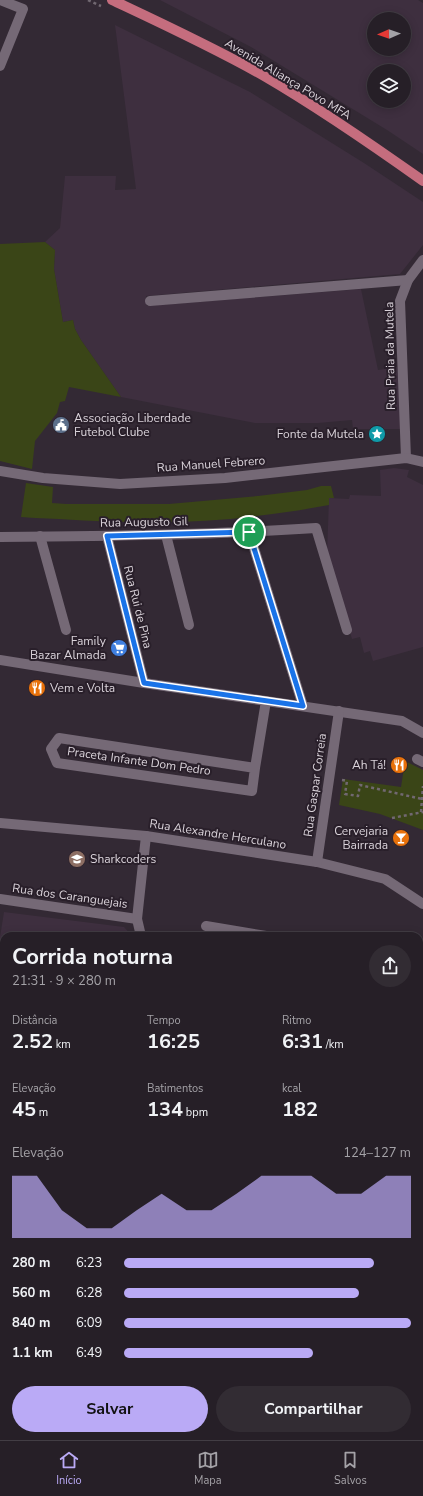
<!DOCTYPE html>
<html lang="pt">
<meta charset="utf-8">
<style>
body{margin:0;font-family:"Nunito Sans",sans-serif;background:#322c33;color:#f1f3f6;height:100vh;display:flex;flex-direction:column;font-size:15px;white-space:nowrap}
*{box-sizing:border-box;margin:0}
p{font-size:13px;color:#a4a2a7}
.icon{flex:none;width:22px;height:22px;fill:none;stroke:currentColor;stroke-width:2;stroke-linecap:round;stroke-linejoin:round}
.map{position:relative;flex:1;overflow:hidden}
.side{position:absolute;left:0px;top:932px;width:423px;height:508px;display:flex;flex-direction:column;background:#261f27;border-radius:12px 12px 0 0;box-shadow:0 2px 10px #0003,0 0 0 1px #423d44}
.side>*{flex:none}
.needle{width:26px;rotate:268deg}
.buttons{position:absolute;left:367px;top:12px;display:grid;gap:8px}
.buttons a{display:grid;place-items:center;width:44px;height:44px;border-radius:50%;background:#261f27;box-shadow:0 2px 10px #0003,0 0 0 1px #423d44;font-size:20px}
.pin{position:absolute;display:grid;place-items:center;width:34px;height:34px;color:#fff;margin:-17px;border:2px solid #fff;border-radius:50%;box-shadow:0 1px 4px #0007}
.round{display:grid;place-items:center;flex:none;width:42px;height:42px;border-radius:21px;background:#322c33}
.head{display:flex;align-items:center;justify-content:space-between;height:68px;padding:0 12px}
h1{font-size:22px;font-weight:700;line-height:30px}
.figures{display:grid;grid-template-columns:repeat(3,1fr);gap:6px;height:68px;padding:4px 12px}
.figures div{display:grid;align-content:center}
.figures b{font-size:20px;font-weight:700}
.figures small{font-size:11px;font-weight:400}
.figures p{font-size:11px}
.chart{height:112px;padding:8px 12px}
.chart p{display:flex;justify-content:space-between}
.chart svg{width:100%;height:72px;margin-top:4px;fill:#baaaf6;opacity:.7}
.cta{display:flex;gap:8px;margin-top:auto;padding:8px 12px}
.cta a{flex:1;height:46px;border-radius:24px;background:#baaaf6;color:#111;font-size:16px;font-weight:700;line-height:46px;text-align:center}
.cta a+a{background:#322c33;color:#f1f3f6}
ul{padding:0 12px;list-style:none;font-size:13px}
li{display:grid;grid-template-columns:64px 48px 1fr;align-items:center;height:30px}
li i{height:10px;border-radius:5px;background:#baaaf6}
.dock{display:flex;justify-content:space-around;align-items:center;height:56px;border-top:1px solid #423d44;background:#261f27;font-size:11px;color:#a4a2a7}
.dock a{display:grid;justify-items:center;gap:2px}
.dock .active{color:#baaaf6}
.map>svg:first-child{display:block}
.built{fill:#3e2f3f;fill-rule:evenodd}
.green{fill:#3a4517}
.lines{fill:none;stroke-linecap:round;stroke-linejoin:round}
.path{stroke:#716871;stroke-width:2.5;stroke-dasharray:3 3;stroke-linecap:butt}
.minor{stroke:#756976;stroke-width:10}
.major{stroke:#c56d7e;stroke-width:10}
.route-casing{stroke:#fff;stroke-width:8}
.route{stroke:#1a73e8;stroke-width:5}
.labels{text-anchor:middle;stroke-width:4;stroke-linejoin:round;paint-order:stroke}
.street-label{font-size:12px;fill:#dad3da;stroke:#291f2a}
.poi-label{font-size:12px;fill:#dad3da;stroke:#291f2a;text-anchor:end}
</style>
<div class="map">
<svg width="423" height="1440" viewBox="0 0 423 1440">
<rect width="100%" height="100%" fill="#332934"/>
<g class="built">
<path d="M160,0H418L423,3V154L387,130L251,47ZM374,19H404V49H374ZM374,71H404V101H374Z"/>
<polygon points="115,25 250,92 364,163 423,202 423,245 400,274 146,296 147,306 361,289 378,370 397,367 402,429 353,429 352,420 318,423 255,423 121,397 81,340 75,329 73,320 63,322 54,269 55,250 45,242 60,228 65,176 116,176 115,190 136,189"/>
<polygon points="394,468 409,470 407,477 423,485 423,647 373,661 370,651 364,653 360,637 352,639 327,555 329,498 349,499 350,495 381,496 380,470"/>
<polygon points="4,912 124,927 132,936 4,936 4,968 0,963 0,937"/>
<polygon points="0,1116 4,1119 4,1436 55,1436 52,1440 0,1440"/>
</g>
<g class="green">
<polygon points="45,242 55,250 54,269 63,322 73,320 75,329 81,340 121,397 69,387 65,401 60,402 57,413 35,441 32,469 0,461 0,244"/>
<path d="M26,483L53,487L52,503L66,504H169L258,496L307,490L321,486H331L334,498H329V505C265,517 197,524 132,522C100,522 67,519 35,518L21,517Z"/>
<polygon points="405,761 423,770 423,830 380,814 339,805 343,779 401,787"/>
<polygon points="236,1436 284,1436 284,1440 235,1440"/>
</g>
<g class="lines">
<g class="path">
<polyline points="88,0 101,6"/>
<polyline points="342,780 347,781 345,794 358,796 360,785 422,799"/>
<polyline points="421,812 423,786"/>
<polyline points="392,818 423,812"/>
<polyline points="419,1212 423,1214"/>
</g>
<g class="minor">
<polyline points="0,0 23,9 0,66"/>
<polyline points="150,301 408,280"/>
<polyline points="406,458 400,301 408,280 423,260"/>
<polyline points="0,471 43,478 120,484 225,478 406,458 423,462"/>
<polyline points="249,532 303,706"/>
<polyline points="166,535 189,625"/>
<polyline points="40,536 66,630"/>
<polyline points="107,536 144,683"/>
<path d="M0,537C106,536 211,535 316,528L347,630"/>
<polyline points="0,660 144,683 402,721 423,733"/>
<polyline points="417,759 423,762"/>
<polyline points="255,768 252,791 57,763 51,749 59,738 255,768 266,701"/>
<polyline points="0,823 146,836 317,862 385,879 423,904"/>
<polyline points="317,862 339,711"/>
<polyline points="0,899 137,919"/>
<polyline points="206,926 266,936"/>
<polyline points="141,936 137,919 146,836"/>
<polyline points="0,970 4,975"/>
<polyline points="419,989 423,987"/>
<polyline points="419,1138 423,1140"/>
<polyline points="419,1167 423,1157"/>
<polyline points="159,1436 162,1440"/>
<polyline points="132,1438 132,1436"/>
<polyline points="59,1440 63,1436"/>
<polyline points="230,1440 231,1436"/>
<polyline points="301,1440 301,1436"/>
</g>
<g class="major">
<path d="M112,0C163,24 215,48 264,76C319,108 371,144 423,181"/>
<polyline points="0,1098 4,1101"/>
<polyline points="419,1296 423,1298"/>
</g>
</g>
<g class="lines">
<g class="route-casing">
<polygon id="route" points="249,532 303,706 144,683 107,536"/>
</g>
<use href="#route" class="route"/>
</g>
<defs>
<g id="civic-disc" transform="scale(0.9)"><circle r="9.5" fill="#5c6f8a" stroke="#291f2a"/><path d="M-.6-6.5H3V-4.5H.6V-3L4-1V1h2V6H-6V1h2V-1L-.6-3ZM-1.2 2.5V6h2.4V2.5Z" fill="#fff"/></g>
<g id="sight-disc" transform="scale(0.9)"><circle r="9.5" fill="#0f9aa8" stroke="#291f2a"/><path d="M0-6L1.8-2.2L6-1.7L2.9 1.2L3.7 5.4L0 3.3L-3.7 5.4L-2.9 1.2L-6-1.7L-1.8-2.2Z" fill="#fff"/></g>
<g id="supermarket-disc" transform="scale(0.9)"><circle r="9.5" fill="#3f7fe0" stroke="#291f2a"/><path d="M-6-5.5h2.5l.6 2H6L4.5 2H-2.5L-4.4-4H-6ZM-1.5 3.2a1.3 1.3 0 1 0 .1 0ZM3 3.2a1.3 1.3 0 1 0 .1 0Z" fill="#fff"/></g>
<g id="restaurant-disc" transform="scale(0.9)"><circle r="9.5" fill="#e8710a" stroke="#291f2a"/><path d="M-5-6h1v4h1v-4h1v4h1v-4h1v5L-1.5 .5V6h-2V.5L-5-1ZM5-6V6H3V1.5H1.5Q1.5-4 5-6Z" fill="#fff"/></g>
<g id="bar-disc" transform="scale(0.9)"><circle r="9.5" fill="#e8710a" stroke="#291f2a"/><path d="M-6-5H6L.8 .8V4.5H3.5V6h-7V4.5H-.8V.8Z" fill="#fff"/></g>
<g id="school-disc" transform="scale(0.9)"><circle r="9.5" fill="#8d6e63" stroke="#291f2a"/><path d="M0-5L7-2L0 1L-7-2ZM-4 1L0 2.5L4 1V4Q0 6-4 4Z" fill="#fff"/></g>
</defs>
<g fill-rule="evenodd">
<use href="#civic-disc" x="61" y="425"/>
<use href="#sight-disc" x="377" y="434"/>
<use href="#supermarket-disc" x="119" y="648"/>
<use href="#restaurant-disc" x="37" y="688"/>
<use href="#restaurant-disc" x="399" y="765"/>
<use href="#bar-disc" x="401" y="838"/>
<use href="#school-disc" x="77" y="859"/>
</g>
<g class="labels">
<g class="street-label">
<text transform="translate(288 79) rotate(31)" y="4">Avenida Aliança Povo MFA</text>
<text transform="translate(390 356) rotate(-91)" y="4">Rua Praia da Mutela</text>
<text transform="translate(211 464) rotate(-4)" y="4">Rua Manuel Febrero</text>
<text transform="translate(144 522) rotate(-1)" y="4">Rua Augusto Gil</text>
<text transform="translate(138 607) rotate(76)" y="4">Rua Rui de Pina</text>
<text transform="translate(139 761) rotate(8)" y="4">Praceta Infante Dom Pedro</text>
<text transform="translate(315 785) rotate(-82)" y="4">Rua Gaspar Correia</text>
<text transform="translate(218 834) rotate(9)" y="4">Rua Alexandre Herculano</text>
<text transform="translate(70 896) rotate(8)" y="4">Rua dos Caranguejais</text>
</g>
<g class="poi-label">
<text x="74" y="422" text-anchor="start">Associação Liberdade<tspan x="74" dy="14">Futebol Clube</tspan></text>
<text x="364" y="438">Fonte da Mutela</text>
<text x="106" y="645">Family<tspan x="106" dy="14">Bazar Almada</tspan></text>
<text x="50" y="692" text-anchor="start">Vem e Volta</text>
<text x="386" y="769">Ah Tá!</text>
<text x="388" y="835">Cervejaria<tspan x="388" dy="14">Bairrada</tspan></text>
<text x="90" y="863" text-anchor="start">Sharkcoders</text>
</g>
</g>
</svg>
<div class="buttons">
<a><svg class="needle" viewBox="-14 -14 28 28"><path d="M0-13l5 13h-10z" fill="#e53935"/><path d="M0 13l5-13h-10z" fill="#a4a2a7"/></svg></a>
<a><svg class="icon" aria-label="layers" viewBox="0 0 24 24"><path d="M12 4l9 5-9 5-9-5zM3 14l9 5 9-5"/></svg></a>
</div>
<div class="pin" style="left:249px;top:532px;background:#1e9e55"><svg class="icon" aria-label="arrive" viewBox="0 0 24 24"><path d="M6 21V4h12l-3 4 3 4H6"/></svg></div>
<section class="side">
<div class="head"><div><h1>Corrida noturna</h1><p>21:31 · 9 × 280 m</p></div><a class="round"><svg class="icon" aria-label="share" viewBox="0 0 24 24"><path d="M12 15V3M7 8l5-5 5 5M5 13v7h14v-7"/></svg></a></div>
<div class="figures">
<div><p>Distância</p><b>2.52<small> km</small></b></div>
<div><p>Tempo</p><b>16:25</b></div>
<div><p>Ritmo</p><b>6:31<small> /km</small></b></div>
</div>
<div class="figures">
<div><p>Elevação</p><b>45<small> m</small></b></div>
<div><p>Batimentos</p><b>134<small> bpm</small></b></div>
<div><p>kcal</p><b>182</b></div>
</div>
<div class="chart"><p><span>Elevação</span>124–127 m</p>
<svg viewBox="0 0 160 44" preserveAspectRatio="none"><path d="M0 44V6L10 6L20 27L30 38L40 38L50 27L60 17L70 27L80 27L90 17L100 6L110 6L120 6L130 17L140 17L150 6L160 6V44z"/></svg>
</div>
<ul>
<li><b>280 m</b>6:23<i style="width:87%"></i></li>
<li><b>560 m</b>6:28<i style="width:82%"></i></li>
<li><b>840 m</b>6:09<i style="width:100%"></i></li>
<li><b>1.1 km</b>6:49<i style="width:66%"></i></li>
</ul>
<div class="cta"><a>Salvar</a><a>Compartilhar</a></div>
</section>
</div>
<nav class="dock">
<a class="active"><svg class="icon" aria-label="home" viewBox="0 0 24 24"><path d="M3 11l9-7 9 7M6 9v11h12V9"/></svg>Início</a>
<a><svg class="icon" aria-label="map" viewBox="0 0 24 24"><path d="M3 6l6-2 6 2 6-2v14l-6 2-6-2-6 2zM9 4v14M15 6v14"/></svg>Mapa</a>
<a><svg class="icon" aria-label="saved" viewBox="0 0 24 24"><path d="M7 4h10v16l-5-4-5 4z"/></svg>Salvos</a>
</nav>
